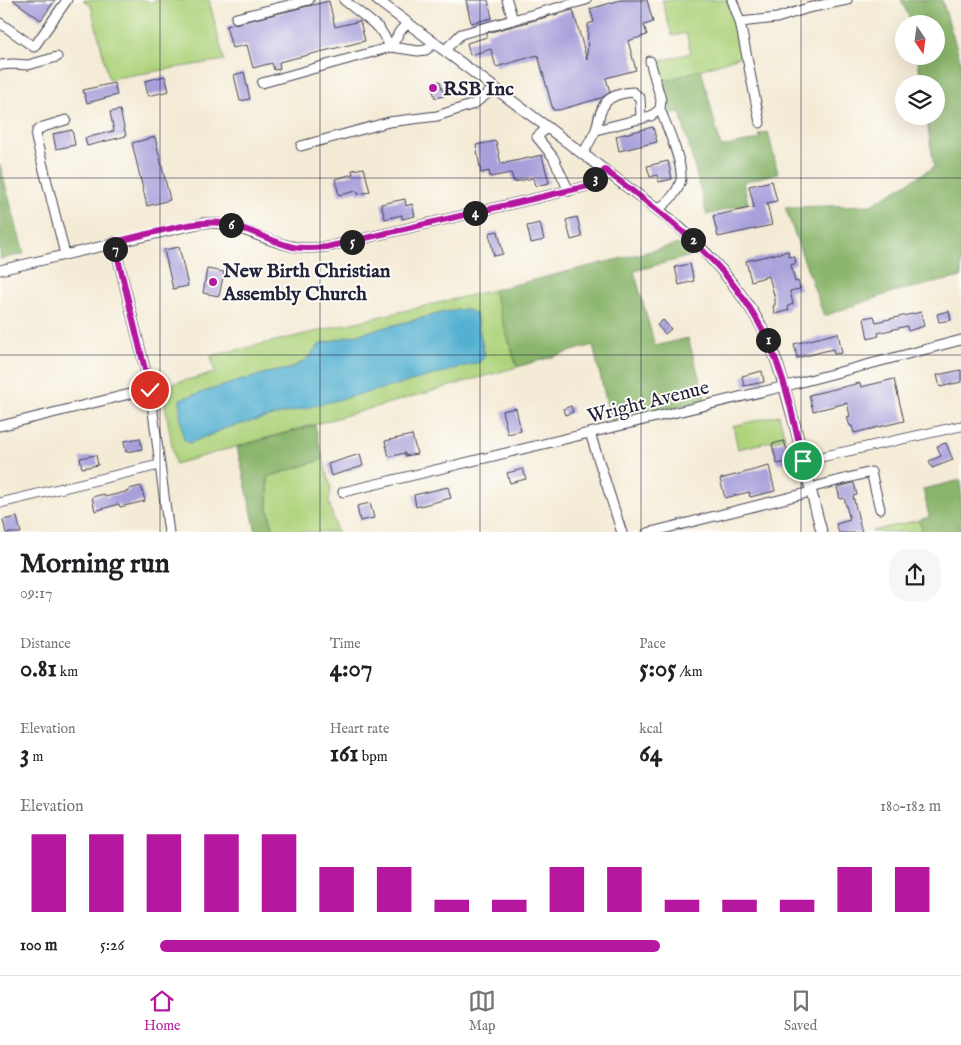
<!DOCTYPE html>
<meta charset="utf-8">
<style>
body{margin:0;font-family:"IM FELL English",serif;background:#f6f6f6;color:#202124;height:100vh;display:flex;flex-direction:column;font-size:19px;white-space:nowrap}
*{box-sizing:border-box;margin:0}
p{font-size:16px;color:#757577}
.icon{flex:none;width:28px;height:28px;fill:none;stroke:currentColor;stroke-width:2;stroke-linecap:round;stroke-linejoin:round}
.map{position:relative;height:532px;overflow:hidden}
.panel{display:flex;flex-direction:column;background:#fff;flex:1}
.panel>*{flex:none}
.needle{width:32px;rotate:167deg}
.buttons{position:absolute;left:895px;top:15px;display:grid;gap:10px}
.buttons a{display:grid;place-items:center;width:50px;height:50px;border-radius:50%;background:#fff;box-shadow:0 5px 20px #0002;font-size:25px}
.pin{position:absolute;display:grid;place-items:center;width:42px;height:42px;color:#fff;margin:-21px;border:2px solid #fff;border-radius:50%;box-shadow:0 1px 5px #0007}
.km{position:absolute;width:25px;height:25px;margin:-12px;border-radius:50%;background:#222;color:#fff;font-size:14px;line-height:25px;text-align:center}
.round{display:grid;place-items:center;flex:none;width:52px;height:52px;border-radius:20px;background:#f6f6f6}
.headline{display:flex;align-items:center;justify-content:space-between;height:85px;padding:0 20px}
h1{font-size:28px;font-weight:700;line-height:38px}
.figures{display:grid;grid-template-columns:repeat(3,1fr);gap:8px;height:85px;padding:5px 20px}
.figures div{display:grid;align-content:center}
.figures b{font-size:25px;font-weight:700}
.figures small{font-size:14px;font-weight:400}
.figures p{font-size:14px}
.chart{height:140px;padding:10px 20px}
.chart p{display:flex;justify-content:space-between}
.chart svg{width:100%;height:90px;margin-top:5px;stroke:#b5179e;stroke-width:6}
ul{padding:0 20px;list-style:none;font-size:16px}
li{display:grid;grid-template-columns:80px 60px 1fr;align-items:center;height:38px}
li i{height:12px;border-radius:6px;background:#b5179e}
.dock{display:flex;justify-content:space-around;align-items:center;height:70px;border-top:1px solid #e0e0e0;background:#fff;font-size:14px;color:#757577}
.dock a{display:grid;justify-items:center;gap:2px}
.dock .on{color:#b5179e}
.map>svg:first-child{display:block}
.green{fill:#aed37c;stroke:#687a5c;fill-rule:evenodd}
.forest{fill:#8ab56c;stroke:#566c54}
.water{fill:#53b0d1;stroke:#3a6986}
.building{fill:#a9a0db}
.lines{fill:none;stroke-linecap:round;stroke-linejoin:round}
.minor-casing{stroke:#424052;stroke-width:11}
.major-casing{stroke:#424052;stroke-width:12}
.minor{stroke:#fff;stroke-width:9}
.major{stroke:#fff;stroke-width:10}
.route-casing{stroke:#fff;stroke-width:10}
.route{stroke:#b5179e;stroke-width:6}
.grid{fill:none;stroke:#22223b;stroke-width:1;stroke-opacity:0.55}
.poi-dot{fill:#b5179e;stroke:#fdfcf7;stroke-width:2}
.labels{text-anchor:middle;stroke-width:4;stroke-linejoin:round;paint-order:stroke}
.poi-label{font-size:20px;font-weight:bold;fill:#22223b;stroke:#fdfcf7;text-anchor:start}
.street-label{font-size:20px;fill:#22223b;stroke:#fdfcf7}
</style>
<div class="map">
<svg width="961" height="533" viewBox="0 0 961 533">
<rect width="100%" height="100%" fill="#fdfcf7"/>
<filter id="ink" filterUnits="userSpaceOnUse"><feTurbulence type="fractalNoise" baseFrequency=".02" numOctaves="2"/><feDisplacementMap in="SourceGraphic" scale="10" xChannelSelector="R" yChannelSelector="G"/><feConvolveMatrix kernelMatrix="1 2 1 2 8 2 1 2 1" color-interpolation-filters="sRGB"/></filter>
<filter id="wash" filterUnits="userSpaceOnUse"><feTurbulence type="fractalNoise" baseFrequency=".0096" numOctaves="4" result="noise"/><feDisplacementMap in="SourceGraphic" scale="20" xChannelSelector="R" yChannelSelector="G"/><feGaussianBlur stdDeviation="1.12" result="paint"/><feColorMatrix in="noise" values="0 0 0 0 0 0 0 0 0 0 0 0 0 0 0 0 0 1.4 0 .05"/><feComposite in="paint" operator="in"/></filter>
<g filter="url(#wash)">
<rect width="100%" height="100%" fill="#f4ebd6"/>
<g class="green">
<polygon points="83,0 146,0 151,3 154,0 209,0 224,60 109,79 91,6"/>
<polygon points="662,0 727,0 737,26 742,56 663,82 657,62 691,53 686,33 672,36"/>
<path d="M493,290L517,367L175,464L162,386L215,373L211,356ZM465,309L226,428L206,437L266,373L289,369L305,361L320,344L449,311Z"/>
<polygon points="779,415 785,438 738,449 733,426"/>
<polygon points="323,459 331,488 329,502 337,532 274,532 268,509 268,477"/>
<polygon points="919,520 923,532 872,532 872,531"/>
</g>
<g class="forest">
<polygon points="901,0 942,0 961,62 961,277 893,292 824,316 785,207 871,205 934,167 926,116 936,116 936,84 922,84 917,56 936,56 936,24 912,24"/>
<polygon points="701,69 721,147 760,139 759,134 768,132 778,173 743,182 748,203 707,215 680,112 671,114 663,82"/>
<polygon points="0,165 24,254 0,259"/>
<polygon points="679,244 691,256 634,271 655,346 688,338 706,401 611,422 593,345 517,367 493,290"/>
<polygon points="315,425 323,459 268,477 268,509 274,532 256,532 237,447"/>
<polygon points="961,480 961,532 923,532 919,520 929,517 923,489"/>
</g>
<polygon class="water" points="465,309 476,314 485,356 480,362 405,383 226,428 190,443 184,440 180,416 180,399 266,373 289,369 305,361 320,344 449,311"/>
<g id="blocks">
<g class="building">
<polygon points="13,0 55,0 41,20"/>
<polygon points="466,0 488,0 492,18 471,23"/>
<polygon points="621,0 647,0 653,22 644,25 647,35 628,41 636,70 606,78 610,92 601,98 559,110 553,110 538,55 496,67 491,49 470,55 467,43 487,37 487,33 573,10 587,60 588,24 594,22 590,9"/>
<polygon points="329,1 335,27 360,21 365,41 279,62 280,69 274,70 272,63 253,68 247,45 232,48 226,26"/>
<polygon points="244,72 250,99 240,101 234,75"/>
<polygon points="165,76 169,91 148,96 145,81"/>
<polygon points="440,81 444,96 435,98 431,83"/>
<polygon points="114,83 117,95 87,103 83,90"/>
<polygon points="120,110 126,136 87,146 85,138 114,131 110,112"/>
<polygon points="653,127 657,142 619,151 616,136"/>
<polygon points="72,130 75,145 56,149 53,134"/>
<polygon points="155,137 170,200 147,206 132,143"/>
<polygon points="496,141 501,164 542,155 549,183 535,186 533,178 514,182 511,173 490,177 489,171 481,173 476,145"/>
<polygon points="668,161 672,179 659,182 657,175 650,177 647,166"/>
<polygon points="364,168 370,192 358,194 357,191 339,195 335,179 353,174 352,170"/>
<polygon points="772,181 777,201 767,203 772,225 718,237 713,216 754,207 749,186"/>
<polygon points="405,199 406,206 412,204 415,216 402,219 402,215 385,219 381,204"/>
<polygon points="577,217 582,237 571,240 566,220"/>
<polygon points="540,223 544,240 531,243 527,226"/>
<polygon points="498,231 503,254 494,256 489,233"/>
<polygon points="179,247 188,286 173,289 164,250"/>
<polygon points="788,251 789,257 794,256 796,263 791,265 795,282 798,281 800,289 790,291 793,304 788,306 789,310 775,314 773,306 775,305 775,299 769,276 751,281 746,261"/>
<polygon points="690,264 694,281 679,285 675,267"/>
<polygon points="207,269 224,272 219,296 203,293"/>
<polygon points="949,311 951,320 939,322 937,314"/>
<polygon points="921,312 924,326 908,331 907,326 878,333 879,336 868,339 864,318 874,316 876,322"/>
<polygon points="663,320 671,329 665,334 657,325"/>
<polygon points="838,333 842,353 834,354 833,349 797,358 794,344"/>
<polygon points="961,370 961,382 940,387 937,375"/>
<polygon points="762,371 764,382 744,386 742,376"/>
<polygon points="894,379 904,421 854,433 852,426 850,426 847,417 850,416 847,403 813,411 809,395 860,383 861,387"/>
<polygon points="571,406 573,412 565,415 563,409"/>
<polygon points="516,408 521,431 508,434 502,411"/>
<polygon points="412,435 417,454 405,456 405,453 389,457 385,441"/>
<polygon points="140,438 142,449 126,452 124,441"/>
<polygon points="784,441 791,461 777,464 772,444"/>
<polygon points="946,443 953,460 932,468 929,461 941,456 937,446"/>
<polygon points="360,454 363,466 331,476 328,464"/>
<polygon points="96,455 98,465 82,468 80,458"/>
<polygon points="769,466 775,491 750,497 749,492 725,498 720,479"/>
<polygon points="523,469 526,479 510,483 507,473"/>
<polygon points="854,483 857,495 853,496 862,533 839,533 836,524 850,520 844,498 840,499 837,487"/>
<polygon points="141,486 145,501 120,507 119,504 95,511 92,497 104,494 105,497 129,491 129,489"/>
<polygon points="448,487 451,498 416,507 414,495"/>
<polygon points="370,503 374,518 360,521 357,506"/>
<polygon points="17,517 21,533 6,533 3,520"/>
</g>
</g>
</g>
<g filter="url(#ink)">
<use href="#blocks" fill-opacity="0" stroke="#424052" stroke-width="1"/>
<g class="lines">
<g class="minor-casing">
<g id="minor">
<polyline points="344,0 379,28 391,47 400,31 408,23"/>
<polyline points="507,0 513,20"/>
<polyline points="732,0 740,22 760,123"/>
<polyline points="236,18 309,0"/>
<polyline points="740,22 777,18 808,8 847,0"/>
<polyline points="0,23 34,47 67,0"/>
<polyline points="445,50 461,34 586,0"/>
<polyline points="0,65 13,64 28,65 57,57"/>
<polyline points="262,83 391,47 418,51 426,50 435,43"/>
<polyline points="548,127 537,137 553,157 569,191"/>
<path d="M596,130C601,105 605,94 633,92L640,98L641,119"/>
<polyline points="301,146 389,122 437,116 474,104 495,88"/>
<polyline points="583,154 596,130 651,116 660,109 661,100 650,61"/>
<path d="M658,210C667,202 676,195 680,183C686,168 666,125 660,109"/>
<polyline points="114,242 150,389 169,533"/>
<polyline points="65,254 36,138 37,131 43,127 66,120"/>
<path d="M0,270L202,223C238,221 262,242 296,247C306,249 316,248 327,247L588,186L605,170"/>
<polyline points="0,426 150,389"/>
<polyline points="590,433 622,533"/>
<polyline points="803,461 961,426"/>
<polyline points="810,488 871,472 880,509"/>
<polyline points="343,492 794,384 961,340"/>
<polyline points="0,503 159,465"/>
<polyline points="647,533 811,492"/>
</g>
</g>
<g class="major-casing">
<path id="major" d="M377,0L670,219C707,251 739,286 763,329C778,358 785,391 794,422C803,459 812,496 822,533"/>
</g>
<use href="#minor" class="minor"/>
<use href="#major" class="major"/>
</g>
</g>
<g class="lines" filter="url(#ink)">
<g class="route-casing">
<path id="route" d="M150,390L114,242C143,236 195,219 223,223C247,227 269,241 293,247C304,249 316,248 327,247L588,186L605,170C672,221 737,268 771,348C787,384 794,423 803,461"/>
</g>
<use href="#route" class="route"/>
</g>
<path class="grid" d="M160,0V533M320,0V533M480,0V533M641,0V533M801,0V533M0,178H961M0,355H961"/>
<g class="poi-dot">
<circle cx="433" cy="88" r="5"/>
<circle cx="213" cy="282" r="5"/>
</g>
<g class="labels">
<g class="poi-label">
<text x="443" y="95">RSB Inc</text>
<text x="223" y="277">New Birth Christian<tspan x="223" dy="23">Assembly Church</tspan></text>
</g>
<g class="street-label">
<text transform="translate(648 401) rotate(-14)" y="7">Wright Avenue</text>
</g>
</g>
</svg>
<div class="buttons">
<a><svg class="needle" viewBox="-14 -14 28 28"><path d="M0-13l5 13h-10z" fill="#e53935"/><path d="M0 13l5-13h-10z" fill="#757577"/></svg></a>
<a><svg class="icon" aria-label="layers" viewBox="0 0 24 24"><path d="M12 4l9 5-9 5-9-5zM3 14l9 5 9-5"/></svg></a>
</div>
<div class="pin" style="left:803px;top:461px;background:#1e9e55"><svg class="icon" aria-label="arrive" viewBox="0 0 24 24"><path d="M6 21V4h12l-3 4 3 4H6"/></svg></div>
<div class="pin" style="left:150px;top:390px;background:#d93025"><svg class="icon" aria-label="check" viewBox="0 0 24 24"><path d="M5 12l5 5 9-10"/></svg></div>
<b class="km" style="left:768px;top:340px">1</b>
<b class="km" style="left:693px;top:240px">2</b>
<b class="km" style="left:595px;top:179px">3</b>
<b class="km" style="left:475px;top:213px">4</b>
<b class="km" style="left:352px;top:242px">5</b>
<b class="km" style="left:231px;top:225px">6</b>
<b class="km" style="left:115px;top:249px">7</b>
</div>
<section class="panel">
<div class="headline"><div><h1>Morning run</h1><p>09:17</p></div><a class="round"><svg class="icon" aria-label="share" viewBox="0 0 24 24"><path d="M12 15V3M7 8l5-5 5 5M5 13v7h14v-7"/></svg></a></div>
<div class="figures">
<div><p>Distance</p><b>0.81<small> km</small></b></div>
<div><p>Time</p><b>4:07</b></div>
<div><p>Pace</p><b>5:05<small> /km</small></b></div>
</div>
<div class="figures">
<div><p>Elevation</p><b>3<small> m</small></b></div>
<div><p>Heart rate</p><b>161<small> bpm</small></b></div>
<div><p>kcal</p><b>64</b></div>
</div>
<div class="chart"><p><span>Elevation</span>180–182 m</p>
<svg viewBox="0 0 160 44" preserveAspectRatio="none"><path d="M5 44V6M15 44V6M25 44V6M35 44V6M45 44V6M55 44V22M65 44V22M75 44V38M85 44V38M95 44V22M105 44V22M115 44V38M125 44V38M135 44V38M145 44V22M155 44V22"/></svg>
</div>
<ul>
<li><b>100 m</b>5:26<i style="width:64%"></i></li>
</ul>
</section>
<nav class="dock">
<a class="on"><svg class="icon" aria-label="home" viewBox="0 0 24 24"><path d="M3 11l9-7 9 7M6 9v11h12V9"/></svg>Home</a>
<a><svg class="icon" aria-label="map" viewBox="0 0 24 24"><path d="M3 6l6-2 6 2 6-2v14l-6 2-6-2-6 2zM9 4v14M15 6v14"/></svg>Map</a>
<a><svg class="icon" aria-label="saved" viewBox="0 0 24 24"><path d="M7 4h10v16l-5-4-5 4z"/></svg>Saved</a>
</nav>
